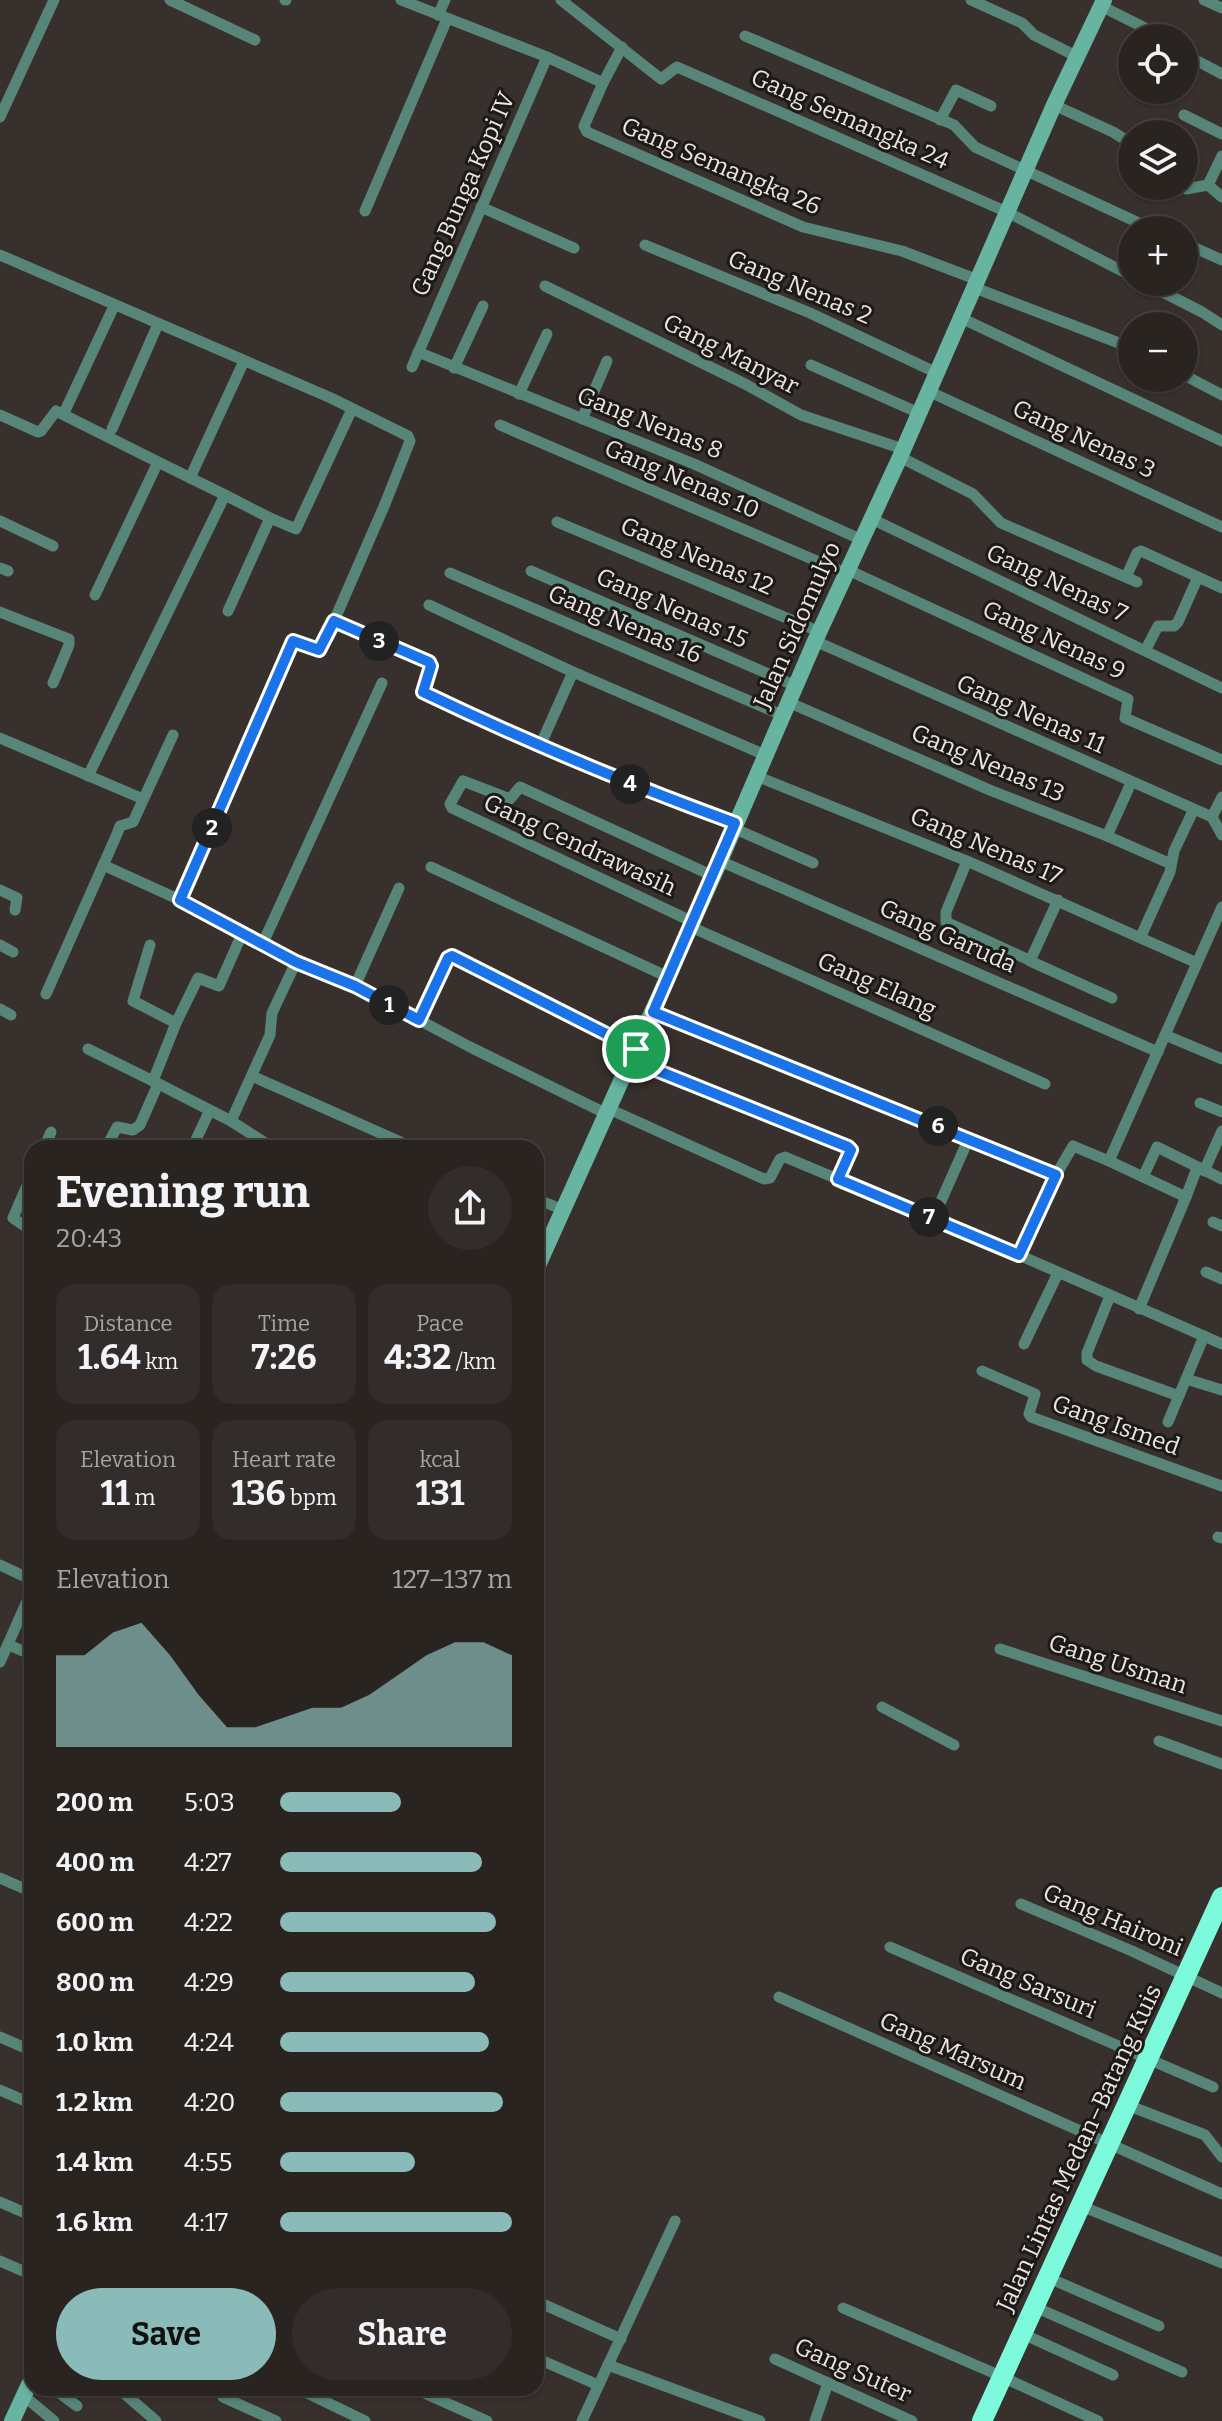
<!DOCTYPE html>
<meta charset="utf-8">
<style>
body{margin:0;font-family:Bitter,serif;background:#322c2a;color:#f1f3f6;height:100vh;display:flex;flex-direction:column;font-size:30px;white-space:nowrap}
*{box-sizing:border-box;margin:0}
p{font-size:26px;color:#a5a4a5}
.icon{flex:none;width:44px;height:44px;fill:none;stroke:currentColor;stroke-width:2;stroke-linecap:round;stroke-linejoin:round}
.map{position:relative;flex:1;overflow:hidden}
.sheet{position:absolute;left:24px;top:1140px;width:520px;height:1256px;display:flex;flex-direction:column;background:#2a2421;border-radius:24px;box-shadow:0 2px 6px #0004,0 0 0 2px #46413f}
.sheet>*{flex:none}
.tools{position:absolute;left:1118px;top:24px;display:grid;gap:16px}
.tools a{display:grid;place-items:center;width:80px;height:80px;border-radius:50%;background:#2a2421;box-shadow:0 2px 6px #0004,0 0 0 2px #46413f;font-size:40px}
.pin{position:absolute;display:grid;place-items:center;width:68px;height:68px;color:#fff;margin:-34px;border:4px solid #fff;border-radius:50%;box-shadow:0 2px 8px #0007}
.km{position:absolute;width:40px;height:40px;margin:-20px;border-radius:50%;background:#222;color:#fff;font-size:22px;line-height:40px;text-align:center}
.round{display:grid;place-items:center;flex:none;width:84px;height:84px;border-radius:42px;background:#322c2a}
.head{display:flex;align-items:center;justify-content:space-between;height:136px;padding:0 32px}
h1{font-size:44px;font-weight:700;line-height:60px}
.stats{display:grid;grid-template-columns:repeat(3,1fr);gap:12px;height:136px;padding:8px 32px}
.stats div{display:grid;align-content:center;border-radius:20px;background:#322c2a;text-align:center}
.stats b{font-size:34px;font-weight:700}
.stats small{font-size:22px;font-weight:400}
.stats p{font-size:22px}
.chart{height:224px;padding:16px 32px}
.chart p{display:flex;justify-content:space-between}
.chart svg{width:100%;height:144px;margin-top:8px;fill:#8bbbb9;opacity:.7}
.action{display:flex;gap:16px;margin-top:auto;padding:16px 32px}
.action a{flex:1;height:92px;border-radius:48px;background:#8bbbb9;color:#111;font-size:32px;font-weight:700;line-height:92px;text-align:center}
.action a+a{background:#322c2a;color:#f1f3f6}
ul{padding:0 32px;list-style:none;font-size:26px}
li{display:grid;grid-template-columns:128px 96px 1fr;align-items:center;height:60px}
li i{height:20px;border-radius:10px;background:#8bbbb9}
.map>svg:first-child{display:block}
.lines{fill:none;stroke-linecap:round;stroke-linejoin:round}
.street{stroke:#578578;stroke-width:11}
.secondary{stroke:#67b5a0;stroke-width:16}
.highway{stroke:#7cfadb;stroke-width:20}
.route-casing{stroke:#fff;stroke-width:16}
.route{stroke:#1a73e8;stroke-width:10}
.labels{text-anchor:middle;stroke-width:6;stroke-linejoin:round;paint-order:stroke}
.street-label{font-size:24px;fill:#eae4e2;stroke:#1c1917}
</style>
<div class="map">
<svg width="1222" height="2421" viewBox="0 0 1222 2421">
<rect width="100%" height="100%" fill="#38302c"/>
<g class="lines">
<g class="street">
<polyline points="170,0 255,40"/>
<polyline points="285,0 286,0"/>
<polyline points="401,0 547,57 603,83 584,126 587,132 803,227 902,251 978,280"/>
<polyline points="561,0 661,79 677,67 1007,212 1132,276"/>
<polyline points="971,0 1022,23 1034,35 1078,57"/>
<polyline points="1204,0 1222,8"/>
<polyline points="1101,6 1165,38"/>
<polyline points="438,15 445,0"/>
<polyline points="745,36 954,125 975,147 1154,230"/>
<polyline points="1184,54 1222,74"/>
<polyline points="603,83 622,47"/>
<polyline points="1054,105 1113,132 1132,144"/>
<polyline points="1184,115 1222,134"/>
<polyline points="0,117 54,0"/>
<polyline points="940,120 956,90 991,106"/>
<polyline points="1208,185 1222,197"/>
<polyline points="1184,186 1186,189 1208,185 1222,156"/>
<polyline points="481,207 574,248"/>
<polyline points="365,211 447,19"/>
<polyline points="1184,243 1222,260"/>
<polyline points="645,245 810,313 937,373"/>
<polyline points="0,255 331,398 408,436 410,441 385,504 334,621 430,663 431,666 423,692 426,693 642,790 735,823"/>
<polyline points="1143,282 1202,312 1222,325"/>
<polyline points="545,286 745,384 801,415 903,449"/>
<polyline points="975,288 1132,348"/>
<polyline points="961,318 1222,441"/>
<polyline points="418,352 694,464 862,540"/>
<polyline points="811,365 919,413"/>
<polyline points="412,367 547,57"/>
<polyline points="454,368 483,306"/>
<polyline points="1184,375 1222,395"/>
<polyline points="928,391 1222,527"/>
<polyline points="519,394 547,334"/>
<polyline points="64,413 114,306"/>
<polyline points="0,415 38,432 41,431 56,411 158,462"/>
<polyline points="582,419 607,361"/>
<polyline points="500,425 847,574"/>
<polyline points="112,429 158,324"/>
<polyline points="900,457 973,494 1001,523 1137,582"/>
<polyline points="190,478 244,361"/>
<polyline points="225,495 270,518"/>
<polyline points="872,519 1222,688"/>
<polyline points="0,521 53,546"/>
<polyline points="557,522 820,632"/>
<polyline points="0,568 8,571"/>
<polyline points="848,570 1128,699 1125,718 1222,760"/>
<polyline points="531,571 796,686"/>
<polyline points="450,573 782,715"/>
<polyline points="1126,577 1137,553 1141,551 1222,588"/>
<polyline points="429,605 573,672 765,755"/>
<polyline points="228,611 270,518 296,529 352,409"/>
<polyline points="0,612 69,639 69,645 53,683"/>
<polyline points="815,641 1212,817 1222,835"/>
<polyline points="1146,649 1158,626 1174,626 1178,622 1198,577"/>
<polyline points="788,702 992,791 1107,836 1171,864"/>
<polyline points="0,738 143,799"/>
<polyline points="540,746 573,672"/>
<polyline points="88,776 225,495 158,462 95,595"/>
<polyline points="756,776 967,861 1197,963"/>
<polyline points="1212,817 1222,797"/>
<polyline points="733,828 813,863"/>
<polyline points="1107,836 1131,783"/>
<polyline points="720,861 1158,1052"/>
<polyline points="967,861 946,912 946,922 1029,960"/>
<polyline points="103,865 180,900 296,962 355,986 470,1047 607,1114"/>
<polyline points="431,867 668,977"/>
<polyline points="0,890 17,898 15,910"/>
<polyline points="180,900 293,641 319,650 334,621"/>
<polyline points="1058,900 1030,961 1112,998"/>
<polyline points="1222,907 1109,1161 1073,1146 1056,1175 1019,1255 1222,1344"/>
<polyline points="693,922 452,808 450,804 463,781 510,799 520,787 713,876"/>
<polyline points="691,927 1045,1084"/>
<polyline points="1141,936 1170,872 1174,851 1193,811"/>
<polyline points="0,945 13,952"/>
<polyline points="150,945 133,1001 176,1023 153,1081 231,1121 273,1148"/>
<polyline points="262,945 382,683"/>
<polyline points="355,986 399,888"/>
<polyline points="46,994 117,834 120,826 133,822 173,735"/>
<polyline points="0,1009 11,1015"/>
<polyline points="653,1012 1056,1175"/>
<polyline points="419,1020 448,958 452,956 636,1049"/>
<polyline points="176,1023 198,978 219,986 242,934"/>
<polyline points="1165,1035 1222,1059"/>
<polyline points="88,1049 153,1081"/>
<polyline points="631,1060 851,1148 838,1179"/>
<polyline points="252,1076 414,1148"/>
<polyline points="1200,1103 1222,1112"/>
<polyline points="609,1109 764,1179 770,1178 780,1159 785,1157 1019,1255"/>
<polyline points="231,1121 270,1035 272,1013 296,962"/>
<polyline points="44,1148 51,1132"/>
<polyline points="106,1148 117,1127 133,1130 140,1125 158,1084"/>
<polyline points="192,1148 209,1112"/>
<polyline points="1109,1161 1186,1197 1139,1309"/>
<polyline points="1204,1171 1222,1131"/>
<polyline points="32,1174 13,1218 32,1231"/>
<polyline points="1143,1177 1157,1147 1222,1179"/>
<polyline points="1186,1197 1197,1168"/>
<polyline points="536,1199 564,1210"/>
<polyline points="933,1219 969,1138"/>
<polyline points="1213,1222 1222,1226"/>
<polyline points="1206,1272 1222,1279"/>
<polyline points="1110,1296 1087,1353 1087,1360 1096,1366 1179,1396"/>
<polyline points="1024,1344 1058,1273"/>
<polyline points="982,1371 1035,1394 1029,1414 1031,1417 1222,1486"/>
<polyline points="1186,1379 1222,1390"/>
<polyline points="1168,1422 1204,1336"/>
<polyline points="1218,1537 1222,1538"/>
<polyline points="0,1565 32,1580"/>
<polyline points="9,1645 32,1655"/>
<polyline points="1000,1649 1222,1721"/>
<polyline points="0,1662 32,1590"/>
<polyline points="882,1707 954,1745"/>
<polyline points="1159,1741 1222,1764"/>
<polyline points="0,1878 32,1892"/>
<polyline points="1021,1904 1132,1951 1222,1993"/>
<polyline points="890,1947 1213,2087"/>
<polyline points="779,1997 1222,2194"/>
<polyline points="0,2037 32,2051"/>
<polyline points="0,2090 32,2104"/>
<polyline points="1127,2105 1205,2135 1222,2157"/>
<polyline points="0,2202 32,2216"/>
<polyline points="1081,2206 1222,2263"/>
<polyline points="0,2261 32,2275"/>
<polyline points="1049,2278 1159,2326"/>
<polyline points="536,2301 621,2339"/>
<polyline points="1035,2307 1182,2372"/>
<polyline points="843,2308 996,2374 1098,2421"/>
<polyline points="1023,2334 1113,2375"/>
<polyline points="536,2358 598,2385"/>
<polyline points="775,2359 912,2421"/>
<polyline points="608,2365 760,2421"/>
<polyline points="53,2388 77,2406"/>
<polyline points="118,2388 156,2421"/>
<polyline points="297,2388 365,2421"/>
<polyline points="413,2388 487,2421"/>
<polyline points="24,2396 54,2421"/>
<polyline points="223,2397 276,2421"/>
<polyline points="582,2421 675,2221"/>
<polyline points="815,2421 828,2383"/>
</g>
<g class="secondary">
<polyline points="536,1270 720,861 815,641 900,457 1054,105 1104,0"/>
<polyline points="12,2421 32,2378"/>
</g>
<polyline class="highway" points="982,2421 1222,1897"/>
</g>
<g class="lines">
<g class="route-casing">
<path id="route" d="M334,621L429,662L431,666L423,692C525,741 628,784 735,823L653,1012L1056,1175L1019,1255L838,1179L851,1150L848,1147L631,1060L636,1049L452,956L448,958L419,1020L355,986L296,962L180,900L293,641L319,650Z"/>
</g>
<use href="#route" class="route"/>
</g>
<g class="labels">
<g class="street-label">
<text transform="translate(850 119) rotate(24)" y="8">Gang Semangka 24</text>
<text transform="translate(721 166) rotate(23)" y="8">Gang Semangka 26</text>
<text transform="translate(463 194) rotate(-66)" y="8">Gang Bunga Kopi IV</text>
<text transform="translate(800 287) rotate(23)" y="8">Gang Nenas 2</text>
<text transform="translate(731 354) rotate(27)" y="8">Gang Manyar</text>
<text transform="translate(650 423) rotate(22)" y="8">Gang Nenas 8</text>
<text transform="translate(1084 439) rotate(25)" y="8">Gang Nenas 3</text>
<text transform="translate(682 479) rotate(23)" y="8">Gang Nenas 10</text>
<text transform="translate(697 556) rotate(23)" y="8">Gang Nenas 12</text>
<text transform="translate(1057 583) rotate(25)" y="8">Gang Nenas 7</text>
<text transform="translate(672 608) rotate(24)" y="8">Gang Nenas 15</text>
<text transform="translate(625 624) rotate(23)" y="8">Gang Nenas 16</text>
<text transform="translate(797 625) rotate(-66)" y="8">Jalan Sidomulyo</text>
<text transform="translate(1054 640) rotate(25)" y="8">Gang Nenas 9</text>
<text transform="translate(1031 714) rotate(24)" y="8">Gang Nenas 11</text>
<text transform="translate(988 763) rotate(23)" y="8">Gang Nenas 13</text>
<text transform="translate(580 845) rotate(25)" y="8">Gang Cendrawasih</text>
<text transform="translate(986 846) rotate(23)" y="8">Gang Nenas 17</text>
<text transform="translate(948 936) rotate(24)" y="8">Gang Garuda</text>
<text transform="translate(877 985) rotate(24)" y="8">Gang Elang</text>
<text transform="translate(1116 1425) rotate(20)" y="8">Gang Ismed</text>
<text transform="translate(1118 1664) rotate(18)" y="8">Gang Usman</text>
<text transform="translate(1113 1920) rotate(23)" y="8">Gang Haironi</text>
<text transform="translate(1028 1983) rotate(23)" y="8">Gang Sarsuri</text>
<text transform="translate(953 2051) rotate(24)" y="8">Gang Marsum</text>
<text transform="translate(1079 2148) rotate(-65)" y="8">Jalan Lintas Medan–Batang Kuis</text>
<text transform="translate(853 2370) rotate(24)" y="8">Gang Suter</text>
</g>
</g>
</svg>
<div class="tools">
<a><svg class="icon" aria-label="locate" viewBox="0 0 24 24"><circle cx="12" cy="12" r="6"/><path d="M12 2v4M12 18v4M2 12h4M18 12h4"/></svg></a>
<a><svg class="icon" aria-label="layers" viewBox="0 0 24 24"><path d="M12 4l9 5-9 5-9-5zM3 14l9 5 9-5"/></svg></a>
<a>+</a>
<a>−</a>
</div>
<div class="pin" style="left:636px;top:1049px;background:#1e9e55"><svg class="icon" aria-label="arrive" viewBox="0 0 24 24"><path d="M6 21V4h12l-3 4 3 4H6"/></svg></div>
<b class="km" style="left:389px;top:1005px">1</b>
<b class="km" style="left:212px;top:828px">2</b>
<b class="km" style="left:379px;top:641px">3</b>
<b class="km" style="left:630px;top:784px">4</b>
<b class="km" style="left:938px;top:1126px">6</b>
<b class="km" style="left:929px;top:1217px">7</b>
<section class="sheet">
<div class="head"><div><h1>Evening run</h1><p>20:43</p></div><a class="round"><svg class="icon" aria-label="share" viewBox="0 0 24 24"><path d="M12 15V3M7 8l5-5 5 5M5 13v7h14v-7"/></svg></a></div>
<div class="stats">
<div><p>Distance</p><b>1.64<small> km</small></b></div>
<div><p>Time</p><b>7:26</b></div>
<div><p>Pace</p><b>4:32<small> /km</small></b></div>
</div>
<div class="stats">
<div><p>Elevation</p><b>11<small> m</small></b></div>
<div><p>Heart rate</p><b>136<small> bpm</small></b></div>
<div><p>kcal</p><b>131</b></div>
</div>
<div class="chart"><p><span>Elevation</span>127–137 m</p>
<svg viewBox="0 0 160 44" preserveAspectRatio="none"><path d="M0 44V16L10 16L20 9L30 6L40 16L50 28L60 38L70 38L80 35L90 32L100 32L110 28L120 22L130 16L140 12L150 12L160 16V44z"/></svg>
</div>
<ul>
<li><b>200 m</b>5:03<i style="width:52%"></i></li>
<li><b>400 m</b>4:27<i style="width:87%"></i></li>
<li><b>600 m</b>4:22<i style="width:93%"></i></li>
<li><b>800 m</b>4:29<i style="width:84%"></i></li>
<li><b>1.0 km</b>4:24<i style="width:90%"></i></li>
<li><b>1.2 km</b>4:20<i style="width:96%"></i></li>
<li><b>1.4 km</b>4:55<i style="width:58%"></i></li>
<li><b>1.6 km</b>4:17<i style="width:100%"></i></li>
</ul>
<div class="action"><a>Save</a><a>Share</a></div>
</section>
</div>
